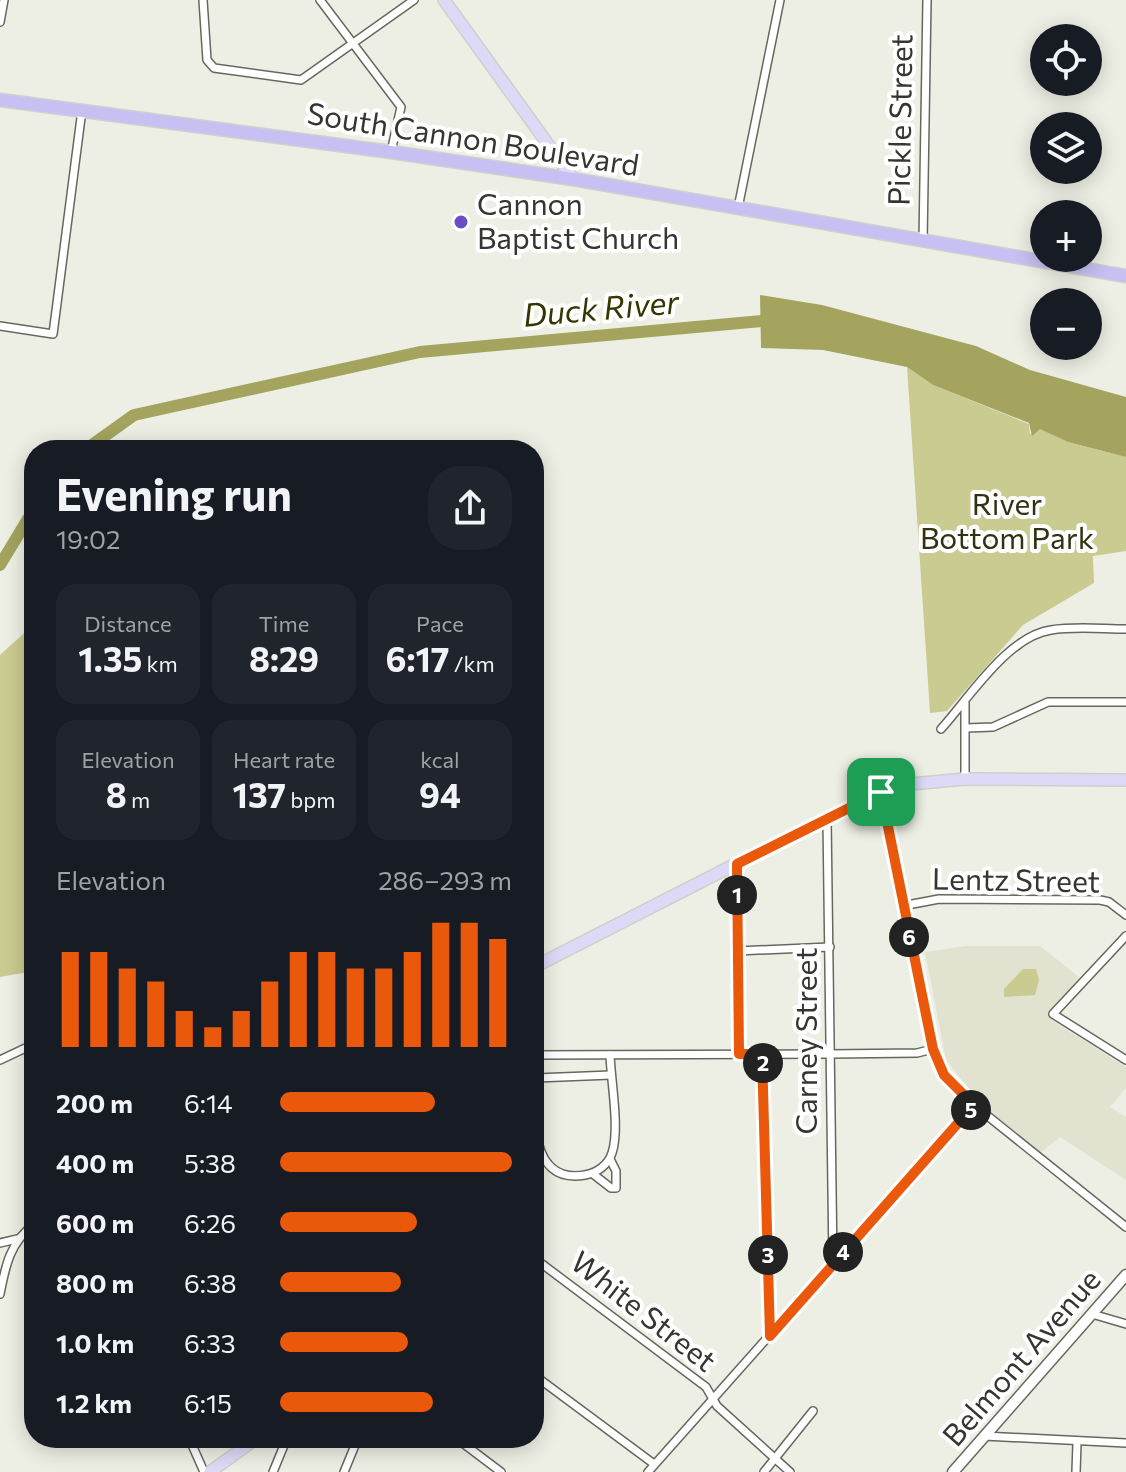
<!DOCTYPE html>
<meta charset="utf-8">
<style>
body{margin:0;font-family:Commissioner,sans-serif;background:#20242c;color:#f1f3f6;height:100vh;display:flex;flex-direction:column;font-size:30px;white-space:nowrap}
*{box-sizing:border-box;margin:0}
p{font-size:26px;color:#9ea1a6}
.icon{flex:none;width:44px;height:44px;fill:none;stroke:currentColor;stroke-width:2;stroke-linecap:round;stroke-linejoin:round}
.map{position:relative;flex:1;overflow:hidden}
.side{position:absolute;left:24px;top:440px;width:520px;height:1008px;display:flex;flex-direction:column;background:#171b24;border-radius:32px;box-shadow:0 4px 20px #0003}
.side>*{flex:none}
.controls{position:absolute;left:1030px;top:24px;display:grid;gap:16px}
.controls a{display:grid;place-items:center;width:72px;height:72px;border-radius:50%;background:#171b24;box-shadow:0 4px 20px #0003;font-size:40px}
.pin{position:absolute;display:grid;place-items:center;width:68px;height:68px;color:#fff;margin:-34px;border-radius:16px;box-shadow:0 4px 12px #0006}
.km{position:absolute;width:40px;height:40px;margin:-20px;border-radius:50%;background:#222;color:#fff;font-size:22px;line-height:40px;text-align:center}
.round{display:grid;place-items:center;flex:none;width:84px;height:84px;border-radius:32px;background:#20242c}
.head{display:flex;align-items:center;justify-content:space-between;height:136px;padding:0 32px}
h1{font-size:44px;font-weight:700;line-height:60px}
.metrics{display:grid;grid-template-columns:repeat(3,1fr);gap:12px;height:136px;padding:8px 32px}
.metrics div{display:grid;align-content:center;border-radius:20px;background:#20242c;text-align:center}
.metrics b{font-size:34px;font-weight:700}
.metrics small{font-size:22px;font-weight:400}
.metrics p{font-size:22px}
.chart{height:224px;padding:16px 32px}
.chart p{display:flex;justify-content:space-between}
.chart svg{width:100%;height:144px;margin-top:8px;stroke:#ea580c;stroke-width:6}
ul{padding:0 32px;list-style:none;font-size:26px}
li{display:grid;grid-template-columns:128px 96px 1fr;align-items:center;height:60px}
li i{height:20px;border-radius:10px;background:#ea580c}
.map>svg:first-child{display:block}
.built{fill:#e2e2d0}
.green{fill:#cacb91}
.water{fill:#a4a45f}
.lines{fill:none;stroke-linecap:round;stroke-linejoin:round}
.river{stroke:#a4a45f;stroke-width:12}
.street-casing{stroke:#67675e;stroke-width:10}
.secondary-casing{stroke:#67675e;stroke-width:13}
.primary-casing{stroke:#cfcfce;stroke-width:14}
.highway-casing{stroke:#cfcfce;stroke-width:15}
.street{stroke:#fff;stroke-width:7}
.secondary{stroke:#fff;stroke-width:10}
.primary{stroke:#dddaf7;stroke-width:11}
.highway{stroke:#c6c1f2;stroke-width:12}
.route-casing{stroke:#fff;stroke-width:16}
.route{stroke:#ea580c;stroke-width:10}
.poi-dot{fill:#6a4dc6;stroke:#fff;stroke-width:3}
.labels{text-anchor:middle;stroke-width:8;stroke-linejoin:round;paint-order:stroke}
.street-label{font-size:30px;fill:#353531;stroke:#fff}
.poi-label{font-size:30px;fill:#353531;stroke:#fff;text-anchor:start}
.park-label{font-size:30px;fill:#323213;stroke:#fff}
.water-label{font-size:32px;font-style:italic;fill:#373600;stroke:#fff}
</style>
<div class="map">
<svg width="1126" height="1472" viewBox="0 0 1126 1472">
<rect width="100%" height="100%" fill="#eeefe4"/>
<polygon class="built" points="966,946 1040,946 1079,977 1051,1020 1126,1067 1126,1088 1110,1107 1126,1117 1126,1180 1060,1137 1039,1154 976,1098 946,1060 925,952"/>
<g class="green">
<polygon points="907,367 933,385 1029,424 1030,434 1039,428 1068,442 1126,457 1126,551 1093,556 1094,583 1023,625 947,711 930,713"/>
<polygon points="34,624 34,971 0,977 0,655"/>
<polygon points="1023,969 1036,969 1039,980 1035,995 1004,997 1004,989"/>
</g>
<polygon class="water" points="760,295 822,305 976,346 1030,370 1126,397 1126,457 1068,442 1040,429 1032,436 1029,423 933,385 907,367 823,350 761,348"/>
<g class="lines">
<g class="river">
<polyline points="85,450 134,415 420,352 762,321 774,322"/>
<polyline points="0,565 34,509"/>
</g>
<g class="street-casing">
<g id="street">
<polyline points="203,0 207,60 214,68 301,80 414,0"/>
<polyline points="320,0 401,107 391,152"/>
<polyline points="0,22 4,0"/>
<polyline points="738,208 780,0"/>
<polyline points="923,241 927,0"/>
<polyline points="0,326 53,334 82,110"/>
<polyline points="965,703 965,779"/>
<polyline points="966,728 993,727 1048,702 1126,702"/>
<path d="M941,729C969,698 1008,636 1051,630C1075,626 1102,629 1126,629"/>
<polyline points="881,792 902,906 939,1066 951,1084 974,1105 1126,1227"/>
<polyline points="827,819 833,1263"/>
<polyline points="737,864 739,1054"/>
<polyline points="902,906 939,899 1100,900 1109,902 1126,915"/>
<polyline points="1126,936 1053,1014 1126,1060"/>
<polyline points="737,951 830,947"/>
<polyline points="762,1054 770,1336"/>
<polyline points="534,1055 830,1054 917,1053 933,1049"/>
<path d="M536,1055C536,1095 521,1186 585,1175C597,1173 608,1165 612,1153C620,1129 611,1082 610,1055"/>
<polyline points="0,1060 34,1044"/>
<polyline points="536,1078 611,1075"/>
<polyline points="593,1174 611,1188 616,1188 616,1171 610,1159"/>
<polyline points="0,1243 17,1239"/>
<polyline points="534,1258 706,1387 717,1406 790,1472"/>
<path d="M0,1294C5,1268 10,1241 34,1225"/>
<polyline points="1092,1314 1126,1324"/>
<polyline points="534,1375 654,1464"/>
<polyline points="984,1436 1126,1443"/>
<polyline points="189,1438 204,1472"/>
<polyline points="456,1438 501,1472"/>
<polyline points="273,1472 287,1438"/>
<polyline points="344,1472 358,1438"/>
<polyline points="648,1472 974,1105"/>
<polyline points="764,1472 813,1411"/>
<polyline points="1076,1472 1077,1443"/>
</g>
</g>
<g class="secondary-casing">
<polyline id="secondary" points="953,1472 1126,1275"/>
</g>
<g class="primary-casing">
<g id="primary">
<polyline points="444,0 573,179"/>
<polyline points="534,967 769,847 900,785 965,779 1126,780"/>
<polyline points="210,1472 257,1438"/>
</g>
</g>
<g class="highway-casing">
<polyline id="highway" points="0,100 391,152 573,179 1126,276"/>
</g>
<use href="#street" class="street"/>
<use href="#secondary" class="secondary"/>
<use href="#primary" class="primary"/>
<use href="#highway" class="highway"/>
</g>
<g class="lines">
<g class="route-casing">
<polygon id="route" points="881,792 933,1049 944,1075 974,1105 770,1336 762,1054 739,1054 737,864"/>
</g>
<use href="#route" class="route"/>
</g>
<circle class="poi-dot" cx="461" cy="222" r="8"/>
<g class="labels">
<g class="street-label">
<text transform="translate(901 120) rotate(-89)" y="10">Pickle Street</text>
<text transform="translate(473 140) rotate(9)" y="10">South Cannon Boulevard</text>
<text transform="translate(1016 881) rotate(1)" y="10">Lentz Street</text>
<text transform="translate(807 1041) rotate(-90)" y="10">Carney Street</text>
<text transform="translate(643 1312) rotate(38)" y="10">White Street</text>
<text transform="translate(1022 1358) rotate(-49)" y="10">Belmont Avenue</text>
</g>
<g class="poi-label">
<text x="477" y="215">Cannon<tspan x="477" dy="34">Baptist Church</tspan></text>
</g>
<g class="park-label">
<text x="1007" y="515">River<tspan x="1007" dy="34">Bottom Park</tspan></text>
</g>
<g class="water-label">
<text transform="translate(601 309) rotate(-5)" y="11">Duck River</text>
</g>
</g>
</svg>
<div class="controls">
<a><svg class="icon" aria-label="locate" viewBox="0 0 24 24"><circle cx="12" cy="12" r="6"/><path d="M12 2v4M12 18v4M2 12h4M18 12h4"/></svg></a>
<a><svg class="icon" aria-label="layers" viewBox="0 0 24 24"><path d="M12 4l9 5-9 5-9-5zM3 14l9 5 9-5"/></svg></a>
<a>+</a>
<a>−</a>
</div>
<div class="pin" style="left:881px;top:792px;background:#1e9e55"><svg class="icon" aria-label="arrive" viewBox="0 0 24 24"><path d="M6 21V4h12l-3 4 3 4H6"/></svg></div>
<b class="km" style="left:737px;top:895px">1</b>
<b class="km" style="left:763px;top:1063px">2</b>
<b class="km" style="left:768px;top:1255px">3</b>
<b class="km" style="left:843px;top:1252px">4</b>
<b class="km" style="left:971px;top:1110px">5</b>
<b class="km" style="left:909px;top:937px">6</b>
<section class="side">
<div class="head"><div><h1>Evening run</h1><p>19:02</p></div><a class="round"><svg class="icon" aria-label="share" viewBox="0 0 24 24"><path d="M12 15V3M7 8l5-5 5 5M5 13v7h14v-7"/></svg></a></div>
<div class="metrics">
<div><p>Distance</p><b>1.35<small> km</small></b></div>
<div><p>Time</p><b>8:29</b></div>
<div><p>Pace</p><b>6:17<small> /km</small></b></div>
</div>
<div class="metrics">
<div><p>Elevation</p><b>8<small> m</small></b></div>
<div><p>Heart rate</p><b>137<small> bpm</small></b></div>
<div><p>kcal</p><b>94</b></div>
</div>
<div class="chart"><p><span>Elevation</span>286–293 m</p>
<svg viewBox="0 0 160 44" preserveAspectRatio="none"><path d="M5 44V15M15 44V15M25 44V20M35 44V24M45 44V33M55 44V38M65 44V33M75 44V24M85 44V15M95 44V15M105 44V20M115 44V20M125 44V15M135 44V6M145 44V6M155 44V11"/></svg>
</div>
<ul>
<li><b>200 m</b>6:14<i style="width:67%"></i></li>
<li><b>400 m</b>5:38<i style="width:100%"></i></li>
<li><b>600 m</b>6:26<i style="width:59%"></i></li>
<li><b>800 m</b>6:38<i style="width:52%"></i></li>
<li><b>1.0 km</b>6:33<i style="width:55%"></i></li>
<li><b>1.2 km</b>6:15<i style="width:66%"></i></li>
</ul>
</section>
</div>
